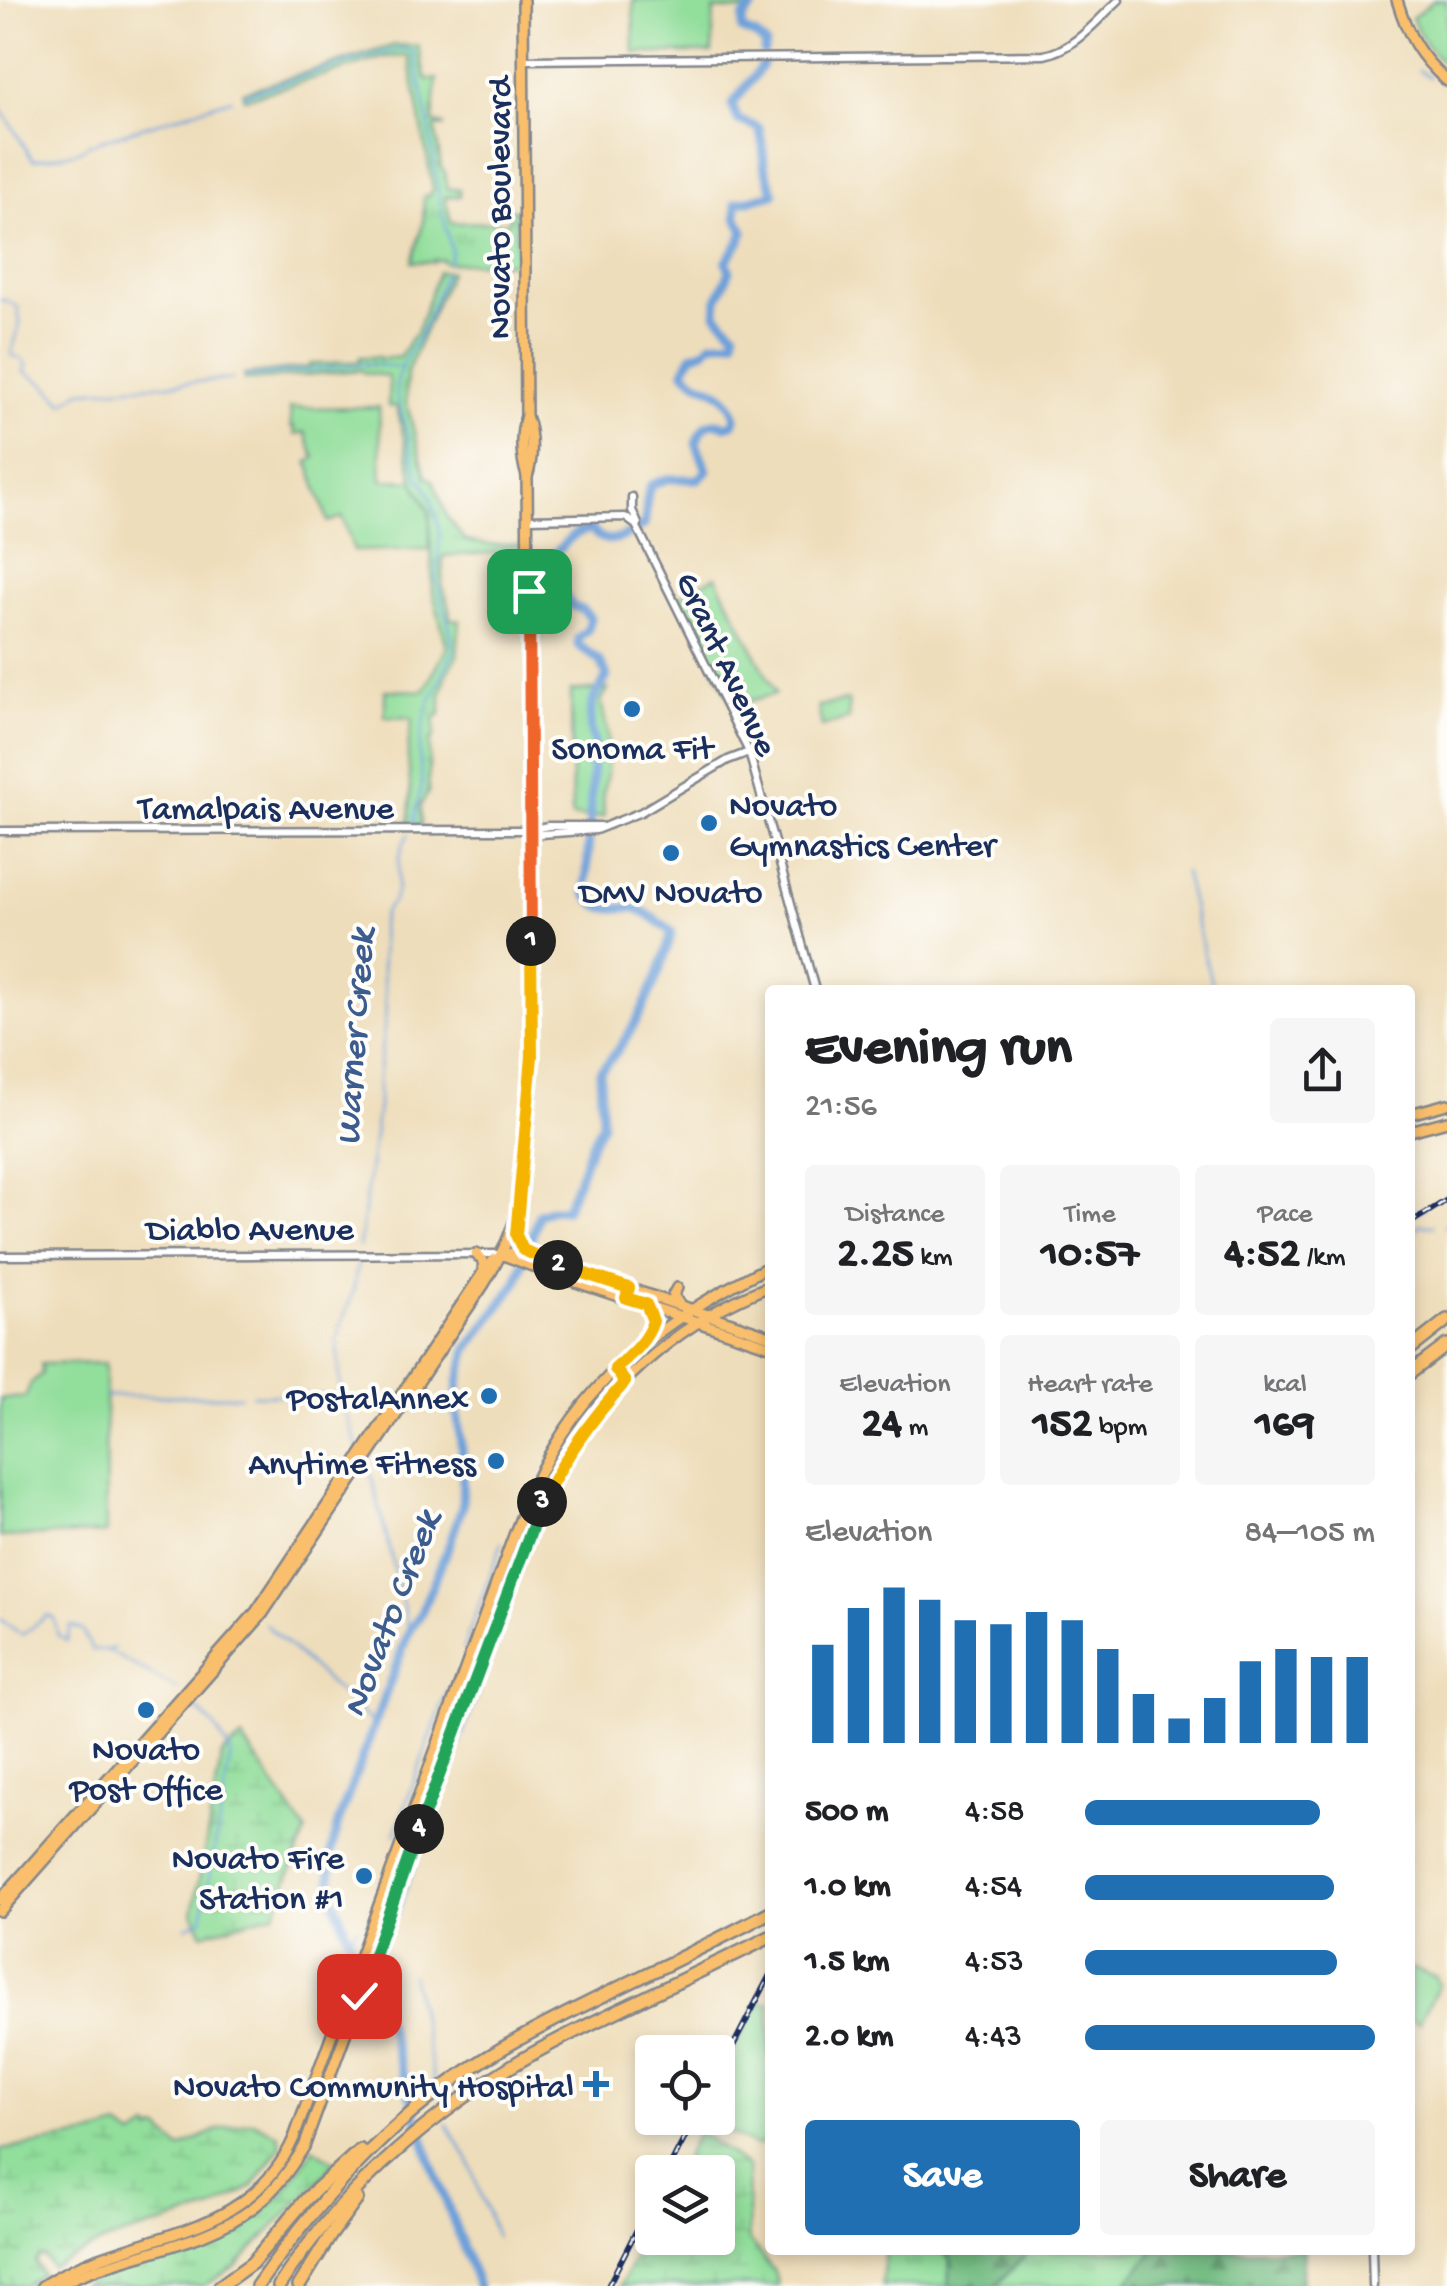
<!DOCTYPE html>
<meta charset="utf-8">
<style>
body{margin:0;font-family:"Gochi Hand",sans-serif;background:#f6f6f6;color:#202124;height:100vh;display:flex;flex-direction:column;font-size:38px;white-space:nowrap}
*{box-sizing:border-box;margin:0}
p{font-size:32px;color:#757577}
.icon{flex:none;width:55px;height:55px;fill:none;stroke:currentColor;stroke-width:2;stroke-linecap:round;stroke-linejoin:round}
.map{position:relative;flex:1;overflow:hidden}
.details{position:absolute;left:765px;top:985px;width:650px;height:1270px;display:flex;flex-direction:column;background:#fff;border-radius:10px;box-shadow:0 5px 15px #0003}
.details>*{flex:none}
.fabs{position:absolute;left:635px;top:2035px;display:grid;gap:20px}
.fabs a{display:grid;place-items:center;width:100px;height:100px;border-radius:10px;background:#fff;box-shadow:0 5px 15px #0003;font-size:50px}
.pin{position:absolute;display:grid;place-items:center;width:85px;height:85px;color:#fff;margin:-42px;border-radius:20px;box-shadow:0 5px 15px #0006}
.km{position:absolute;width:50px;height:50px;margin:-25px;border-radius:50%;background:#222;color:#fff;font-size:28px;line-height:50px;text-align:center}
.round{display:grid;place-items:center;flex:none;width:105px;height:105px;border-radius:10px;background:#f6f6f6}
.overview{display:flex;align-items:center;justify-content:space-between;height:170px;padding:0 40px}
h1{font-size:55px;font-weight:700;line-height:75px}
.figures{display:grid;grid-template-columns:repeat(3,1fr);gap:15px;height:170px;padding:10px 40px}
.figures div{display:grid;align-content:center;border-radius:10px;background:#f6f6f6;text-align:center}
.figures b{font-size:42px;font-weight:700}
.figures small{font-size:28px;font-weight:400}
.figures p{font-size:28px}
.chart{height:280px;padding:20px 40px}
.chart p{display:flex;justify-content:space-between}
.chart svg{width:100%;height:180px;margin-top:10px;stroke:#1f6fb2;stroke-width:6}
.button{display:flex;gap:20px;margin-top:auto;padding:20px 40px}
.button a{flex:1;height:115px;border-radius:10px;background:#1f6fb2;color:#fff;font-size:40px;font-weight:700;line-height:115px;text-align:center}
.button a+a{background:#f6f6f6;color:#202124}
ul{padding:0 40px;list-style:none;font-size:32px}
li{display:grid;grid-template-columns:160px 120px 1fr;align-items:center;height:75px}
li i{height:25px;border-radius:12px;background:#1f6fb2}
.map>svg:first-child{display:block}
.grass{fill:url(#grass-tufts);stroke:#56867c;stroke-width:2.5}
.forest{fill:url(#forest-firs);stroke:#487670;stroke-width:2.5}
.wetland{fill:url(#wetland-marsh);stroke:#56867c;stroke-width:2.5}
.park{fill:#92de9b;stroke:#56867c;stroke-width:2.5}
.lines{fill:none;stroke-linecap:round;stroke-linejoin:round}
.stream{stroke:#6da0d9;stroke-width:2.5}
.river{stroke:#6da0d9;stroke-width:9}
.minor-casing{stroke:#84868c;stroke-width:11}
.major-casing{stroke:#84868c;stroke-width:14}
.highway-casing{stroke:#84868c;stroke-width:16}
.minor{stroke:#fff;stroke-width:6}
.major{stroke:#f9bf6d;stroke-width:9}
.highway{stroke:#f9bf6d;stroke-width:11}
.rail-casing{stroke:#1b2f5e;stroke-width:6}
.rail{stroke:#fdfcf7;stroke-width:2.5;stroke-dasharray:8;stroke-linecap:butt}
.split-1-casing{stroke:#fff;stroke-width:20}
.split-2-casing{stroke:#fff;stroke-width:20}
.split-3-casing{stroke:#fff;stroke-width:20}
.split-4-casing{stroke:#fff;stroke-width:20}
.split-5-casing{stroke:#fff;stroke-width:20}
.split-1{stroke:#f0652b;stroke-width:12}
.split-2{stroke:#f5b400;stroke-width:12}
.split-3{stroke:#f5b400;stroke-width:12}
.split-4{stroke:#22a559;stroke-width:12}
.split-5{stroke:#22a559;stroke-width:12}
.poi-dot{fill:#1f6fb2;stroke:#fdfcf7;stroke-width:4}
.labels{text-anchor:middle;stroke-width:8;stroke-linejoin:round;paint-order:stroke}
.street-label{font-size:35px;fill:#1b2f5e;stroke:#fdfcf7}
.poi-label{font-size:35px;fill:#1b2f5e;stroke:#fdfcf7;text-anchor:end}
.water-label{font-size:38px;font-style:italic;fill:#3c5c8f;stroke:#fdfcf7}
</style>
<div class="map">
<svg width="1447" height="2286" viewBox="0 0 1447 2286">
<defs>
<pattern id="grass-tufts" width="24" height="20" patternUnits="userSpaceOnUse" patternTransform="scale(2.5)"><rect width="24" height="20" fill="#92de9b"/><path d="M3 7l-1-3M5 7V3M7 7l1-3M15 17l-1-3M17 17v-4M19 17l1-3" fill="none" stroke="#7dbf88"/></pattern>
<pattern id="forest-firs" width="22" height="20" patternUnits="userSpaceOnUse" patternTransform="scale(2.5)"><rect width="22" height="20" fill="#75bd83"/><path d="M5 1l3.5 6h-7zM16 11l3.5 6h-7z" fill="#5f9a6e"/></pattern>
<pattern id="wetland-marsh" width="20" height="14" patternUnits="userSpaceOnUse" patternTransform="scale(2.5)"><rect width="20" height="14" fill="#92de9b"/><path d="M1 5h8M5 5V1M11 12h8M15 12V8" fill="none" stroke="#7dbf88"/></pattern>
</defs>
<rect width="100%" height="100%" fill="#fdfcf7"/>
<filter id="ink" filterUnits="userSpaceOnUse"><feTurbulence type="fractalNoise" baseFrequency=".01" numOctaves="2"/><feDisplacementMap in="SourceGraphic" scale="20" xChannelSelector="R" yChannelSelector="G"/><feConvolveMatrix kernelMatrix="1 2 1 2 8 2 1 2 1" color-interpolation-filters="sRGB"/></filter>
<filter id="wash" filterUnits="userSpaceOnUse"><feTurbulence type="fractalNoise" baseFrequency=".0048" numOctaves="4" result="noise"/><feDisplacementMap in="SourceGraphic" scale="40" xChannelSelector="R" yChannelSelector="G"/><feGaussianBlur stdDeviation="2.25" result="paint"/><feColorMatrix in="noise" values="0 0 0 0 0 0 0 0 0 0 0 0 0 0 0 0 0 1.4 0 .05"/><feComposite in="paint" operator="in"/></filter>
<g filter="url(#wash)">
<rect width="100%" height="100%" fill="#eeddba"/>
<g class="grass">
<polygon points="395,45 418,46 426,79 437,79 433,122 445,126 435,127 441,168 445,172 447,189 460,189 460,196 445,197 451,223 509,222 510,210 516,210 516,263 444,263 443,260 435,260 434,262 412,262 423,223 424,196 429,196 433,189 409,56 385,57 244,99 243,92"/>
<path d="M438,272H450L407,372L406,401L426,477L433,480L447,517L466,541L489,545H521V551L443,556L442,585L449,605L450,619L460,620L457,656L446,676L441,694V714L435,718L434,738L430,740L428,793L420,806L421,825H408C412,802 410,781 408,759C407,746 411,731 412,718L385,717V690L424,691L447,647L433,593L429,511L414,483L397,407L388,406L389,380L386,376L365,373L360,370L251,380H245L244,375L310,367V364H334L335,362H359L360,357H379L380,359L400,357L411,338L416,334Z"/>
<polygon points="885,2250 938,2250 950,2258 948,2286 882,2286"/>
<polygon points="1031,2250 1155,2250 1124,2286 996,2286"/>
</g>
<g class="forest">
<polygon points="938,2250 1031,2250 995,2286 948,2286 950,2258"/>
<polygon points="1155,2250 1304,2250 1301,2286 1124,2286"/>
</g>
<g class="wetland">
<polygon points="242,1738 306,1832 275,1913 203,1934 193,1912 222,1755"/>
<path d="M253,2122L278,2134L281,2146L253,2186L213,2209L106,2241L51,2267L44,2257L39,2256L35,2262L42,2274L25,2286H0V2150L92,2135L119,2127L134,2137L149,2128L151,2132L156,2129L161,2130L180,2149C211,2131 218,2128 253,2122Z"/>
<polygon points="698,2132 747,2166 749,2241 774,2271 778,2286 620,2286 652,2222 652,2238 718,2238 718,2172 677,2172"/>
<path d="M313,2148L336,2163L235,2267L203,2286H80C134,2259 213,2252 259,2214C282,2196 298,2173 313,2148Z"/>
</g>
<g class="park">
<polygon points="633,0 762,0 752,10 714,10 712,53 634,53"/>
<path d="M1434,0H1447V67C1431,52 1420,39 1412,18Z"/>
<polygon points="379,407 382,480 413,481 429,511 430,549 354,551 342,517 328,522 308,462 315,458 305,432 295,435 294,427 291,427 290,408"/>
<polygon points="716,576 776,694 733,705 678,597"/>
<polygon points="608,689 601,701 608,735 607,775 603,792 604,817 572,817 571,691"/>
<polygon points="848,701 849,719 822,727 818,706"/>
<polygon points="105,1363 106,1533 0,1537 0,1399 25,1397 31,1383 42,1373 41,1364"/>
<polygon points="1410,1968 1436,1977 1439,1985 1419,2023 1410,2018"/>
<polygon points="759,2003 770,2003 769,2133 764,2144 755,2146 701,2118 718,2118 718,2081"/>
</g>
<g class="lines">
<g class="stream">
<polyline points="1419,70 1430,77"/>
<polyline points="243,95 367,57 401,49 413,51 428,119 440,204 452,252 448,263"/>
<polyline points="0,107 33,160 77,152 90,144 231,99"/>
<polyline points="0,300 8,301 18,307 20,324 11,355 22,359 27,366 24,371 46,385 64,403 81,391 232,379"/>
<polyline points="245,377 368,364 399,367"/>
<path d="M413,826L422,782L419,752L422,732L428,707L453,651L450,629L436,579L440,533L432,501L423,481L419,480L396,392C396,367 414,348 424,326C432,309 438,290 445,273"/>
<polyline points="1184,872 1213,990"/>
<polyline points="1414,1213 1424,1208"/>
<polyline points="1444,1226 1447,1226"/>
<polyline points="1410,1231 1420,1225 1433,1225"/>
<polyline points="359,1247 378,1106 378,1077 386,1011 382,969 381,924 384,912 394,900 397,889 399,859 403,845 409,834"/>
<polyline points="252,1395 340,1395"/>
<polyline points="106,1396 240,1396"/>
<polyline points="359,1450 341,1400 337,1336 353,1292 359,1258"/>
<polyline points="367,1466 372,1477 409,1631"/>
<polyline points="0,1619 22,1635 47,1616 54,1618 58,1636 67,1641 70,1626 82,1630 92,1650 107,1650 114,1648"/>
<polyline points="265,1624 375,1725"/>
<polyline points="463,1649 502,1543"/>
<polyline points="108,1651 177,1689"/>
<polyline points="395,1834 449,1687"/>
<polyline points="397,1915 484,1677"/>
<polyline points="186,1927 202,1919 231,1753 214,1726 195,1707"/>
<polyline points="349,1939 357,1927"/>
<polyline points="412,1975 435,2085"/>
<polyline points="447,2124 468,2159 496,2237"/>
</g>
<g class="river">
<polyline points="759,0 743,18 742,30 756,36 766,45 764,52"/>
<path d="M478,2286L430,2159L388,2026L372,1997L332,1895L330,1858L338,1823L409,1631L420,1615L449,1545L462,1507L463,1461L456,1402L459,1381L467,1350L517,1282L539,1214L552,1209L565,1210L582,1170L590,1146L602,1124L600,1071C633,1038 660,977 672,932C662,925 649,913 638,909C616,903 605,919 586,893L594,742C588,728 589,704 598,691C602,686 605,681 607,676L600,661L578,645V638L588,629L590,618L583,610L572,606C563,592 548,579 547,563C559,550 573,528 592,530C606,549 628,536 644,525C648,510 644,499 651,485L667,479H699L707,470L696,443C701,429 709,417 726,426L733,424L736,417C722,379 701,393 684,370L692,355L705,350L711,343L734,340L735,332L716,314L717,300L730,271L726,262L740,241L744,231L737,218L736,203L774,194L764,166L763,146L759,128L738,120L732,105C743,90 754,79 763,63"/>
</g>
</g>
</g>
<g filter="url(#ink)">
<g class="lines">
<g class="minor-casing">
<g id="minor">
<path d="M524,60L1044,55C1075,49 1096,21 1119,0"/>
<polyline points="632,497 632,510 638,524"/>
<polyline points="528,519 625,517 636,525 749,752 815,990"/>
<polyline points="533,829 548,826 600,826"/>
<polyline points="0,831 532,830 541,834 596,830 641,812 728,760 749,752"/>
<polyline points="0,1256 501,1254"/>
<polyline points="1372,2250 1373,2286"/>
</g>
</g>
<g class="major-casing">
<g id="major">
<path d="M523,0L526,416C520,433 521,458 527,476"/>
<path d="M1397,0C1408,36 1419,56 1447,81"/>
<polyline points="1410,1114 1447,1104"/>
<polyline points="1410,1131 1447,1121"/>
<polyline points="516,1225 520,1246 530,1253"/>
<polyline points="476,1254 483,1261 484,1271"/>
<polyline points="501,1254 561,1277 770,1346"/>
<polyline points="503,1254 515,1253 542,1259 770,1336"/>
<polyline points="677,1288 673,1295 679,1304"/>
<polyline points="647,1336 653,1321 647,1305"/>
<polyline points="0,1900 256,1612 484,1271 495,1259"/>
<path d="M0,1911L261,1616L484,1284C497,1263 509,1240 516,1216L530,1101L532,1057L527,477C533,459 533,434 526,416"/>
<path d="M42,2286C128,2229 246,2246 294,2138L510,1546C523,1512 535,1478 554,1447C606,1360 682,1310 770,1266"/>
<path d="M57,2286C119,2253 200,2249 254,2207C275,2191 290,2169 304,2147L519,1559C533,1524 547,1487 567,1455C615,1378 686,1318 770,1286"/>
</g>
</g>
<g class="highway-casing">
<g id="highway">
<polyline points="1410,1349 1447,1320"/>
<polyline points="1410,1373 1447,1345"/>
<polyline points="220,2286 252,2263 307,2198 360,2150"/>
<path d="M257,2286C324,2191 402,2107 503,2048C590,1998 683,1960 770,1912"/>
<path d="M279,2286C336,2197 421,2122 510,2067C545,2045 582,2028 619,2010C669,1986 720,1962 770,1937"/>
<polyline points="299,2286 330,2236 357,2199"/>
</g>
</g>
<use href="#minor" class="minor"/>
<use href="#major" class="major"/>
<use href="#highway" class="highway"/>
<g class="rail-casing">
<g id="rail">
<polyline points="1410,1223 1447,1200"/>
<polyline points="718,2075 770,1975"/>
<polyline points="667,2172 695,2118"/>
<polyline points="608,2286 652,2200"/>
</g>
</g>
<use href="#rail" class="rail"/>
</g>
</g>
<g class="lines" filter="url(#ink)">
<g class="split-1-casing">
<polyline id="split-1" points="529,591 531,941"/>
</g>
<g class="split-2-casing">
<polyline id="split-2" points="531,941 532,1056 516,1235 523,1250 558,1265"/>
</g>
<g class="split-3-casing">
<path id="split-3" d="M542,1502C566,1455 590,1421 625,1382L615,1369C630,1355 647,1341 653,1321L646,1304L626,1298L629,1288L558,1265"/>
</g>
<g class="split-4-casing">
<polyline id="split-4" points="419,1829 542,1502"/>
</g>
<g class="split-5-casing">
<polyline id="split-5" points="359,1996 419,1829"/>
</g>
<use href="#split-1" class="split-1"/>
<use href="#split-2" class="split-2"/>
<use href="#split-3" class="split-3"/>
<use href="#split-4" class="split-4"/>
<use href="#split-5" class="split-5"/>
</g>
<g class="poi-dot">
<circle cx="632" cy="709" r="10"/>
<circle cx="709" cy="823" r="10"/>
<circle cx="671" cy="853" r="10"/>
<circle cx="489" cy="1396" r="10"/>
<circle cx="496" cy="1461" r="10"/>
<circle cx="146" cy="1710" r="10"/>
<circle cx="364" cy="1876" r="10"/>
<path d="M591 2069h10v10h10v10h-10v10h-10v-10h-10v-10h10z"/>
</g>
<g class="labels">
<g class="street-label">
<text transform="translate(497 208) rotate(-90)" y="12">Novato Boulevard</text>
<text transform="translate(729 663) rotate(65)" y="12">Grant Avenue</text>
<text x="266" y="818">Tamalpais Avenue</text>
<text x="250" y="1239">Diablo Avenue</text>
</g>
<g class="poi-label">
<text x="632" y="758" text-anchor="middle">Sonoma Fit</text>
<text x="729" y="815" text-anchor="start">Novato<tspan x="729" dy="40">Gymnastics Center</tspan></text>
<text x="671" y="902" text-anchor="middle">DMV Novato</text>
<text x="469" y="1408">PostalAnnex</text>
<text x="476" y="1473">Anytime Fitness</text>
<text x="146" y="1759" text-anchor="middle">Novato<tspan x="146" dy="40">Post Office</tspan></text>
<text x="344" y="1868">Novato Fire<tspan x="344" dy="40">Station #1</tspan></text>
<text x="574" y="2096">Novato Community Hospital</text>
</g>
<g class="water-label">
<text transform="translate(352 1037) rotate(-86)" y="13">Warner Creek</text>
<text transform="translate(388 1613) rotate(-69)" y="13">Novato Creek</text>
</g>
</g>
</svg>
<div class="fabs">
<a><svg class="icon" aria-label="locate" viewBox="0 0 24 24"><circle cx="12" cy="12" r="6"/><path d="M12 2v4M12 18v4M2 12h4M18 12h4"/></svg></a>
<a><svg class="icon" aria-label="layers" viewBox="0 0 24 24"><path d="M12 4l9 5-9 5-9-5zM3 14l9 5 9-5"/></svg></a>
</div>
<div class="pin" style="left:529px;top:591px;background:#1e9e55"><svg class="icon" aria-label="arrive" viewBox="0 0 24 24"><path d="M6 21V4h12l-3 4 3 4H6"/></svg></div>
<div class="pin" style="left:359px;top:1996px;background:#d93025"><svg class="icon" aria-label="check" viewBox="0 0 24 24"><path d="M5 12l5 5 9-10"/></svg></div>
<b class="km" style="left:531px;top:941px">1</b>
<b class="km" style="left:558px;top:1265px">2</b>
<b class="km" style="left:542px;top:1502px">3</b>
<b class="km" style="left:419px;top:1829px">4</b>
<section class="details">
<div class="overview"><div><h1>Evening run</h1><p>21:56</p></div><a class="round"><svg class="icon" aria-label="share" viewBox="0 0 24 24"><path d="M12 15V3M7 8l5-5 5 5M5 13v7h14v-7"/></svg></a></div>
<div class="figures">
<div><p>Distance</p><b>2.25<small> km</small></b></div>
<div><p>Time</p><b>10:57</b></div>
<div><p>Pace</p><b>4:52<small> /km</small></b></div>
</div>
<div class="figures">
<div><p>Elevation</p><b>24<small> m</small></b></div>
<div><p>Heart rate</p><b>152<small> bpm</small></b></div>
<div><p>kcal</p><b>169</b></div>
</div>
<div class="chart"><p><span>Elevation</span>84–105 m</p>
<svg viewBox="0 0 160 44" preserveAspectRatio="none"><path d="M5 44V20M15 44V11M25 44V6M35 44V9M45 44V14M55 44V15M65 44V12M75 44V14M85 44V21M95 44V32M105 44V38M115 44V33M125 44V24M135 44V21M145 44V23M155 44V23"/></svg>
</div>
<ul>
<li><b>500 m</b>4:58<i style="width:81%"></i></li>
<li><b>1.0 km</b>4:54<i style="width:86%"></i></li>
<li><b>1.5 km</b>4:53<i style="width:87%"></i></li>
<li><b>2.0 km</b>4:43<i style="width:100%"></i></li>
</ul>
<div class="button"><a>Save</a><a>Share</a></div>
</section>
</div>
